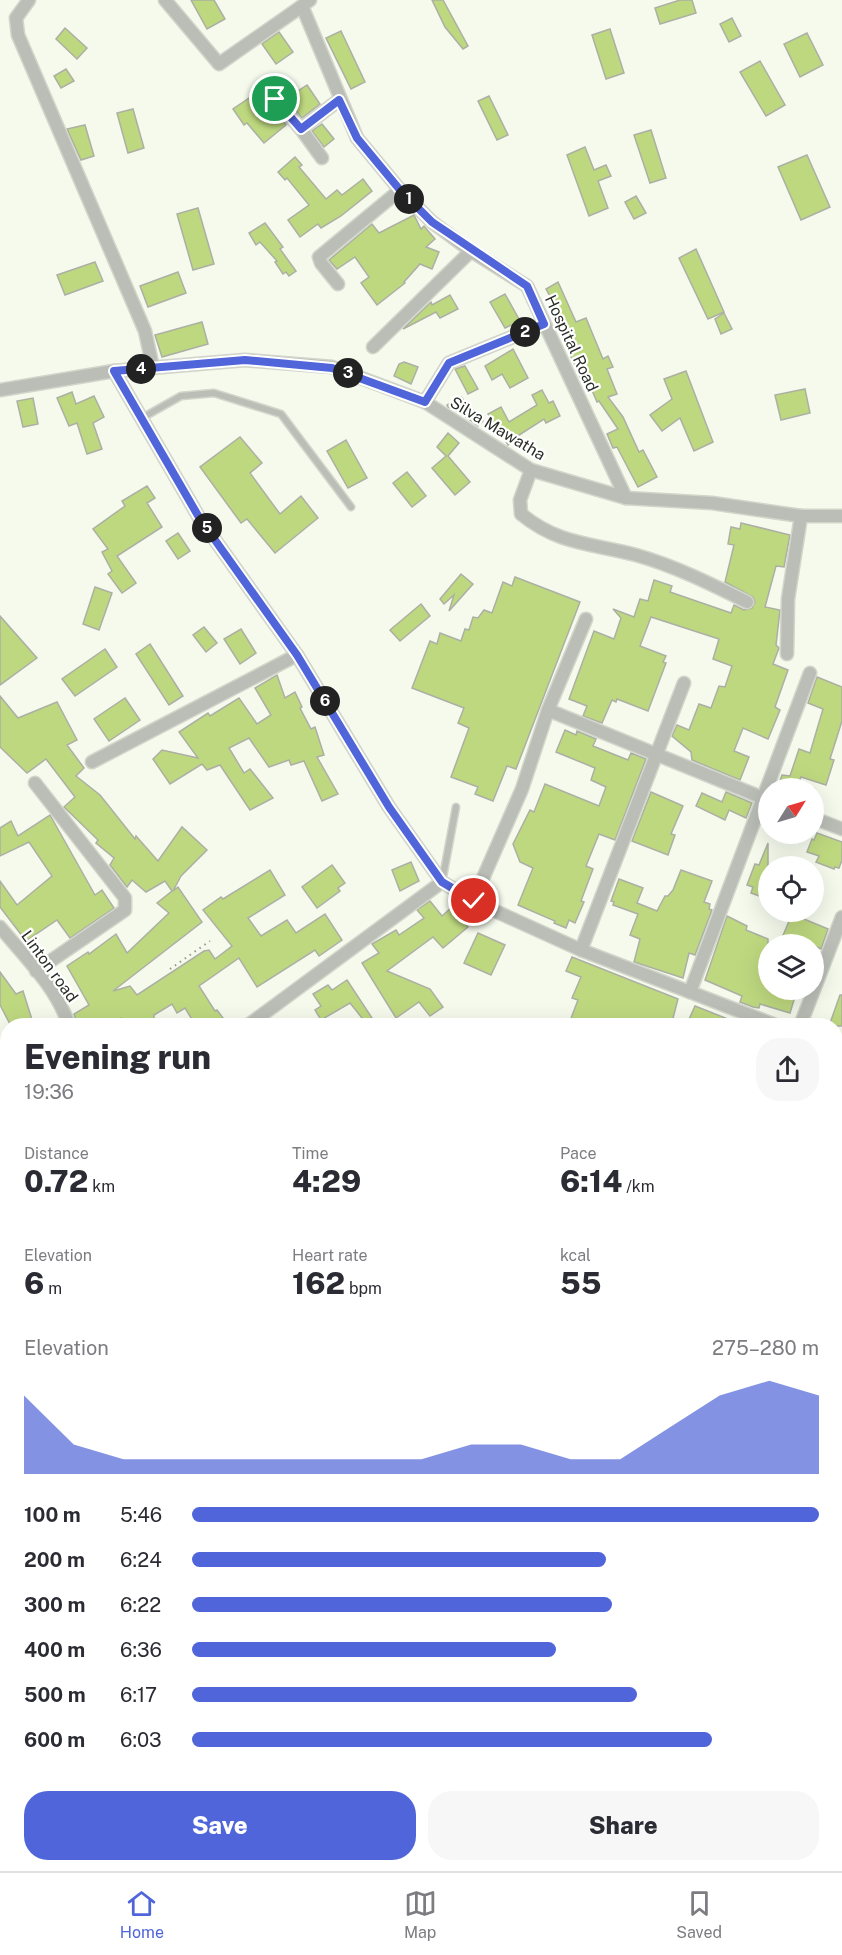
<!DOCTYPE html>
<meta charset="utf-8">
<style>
body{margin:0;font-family:"Public Sans",sans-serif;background:#f7f7f7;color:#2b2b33;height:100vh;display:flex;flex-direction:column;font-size:22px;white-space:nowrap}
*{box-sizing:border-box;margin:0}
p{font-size:20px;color:#7c7c81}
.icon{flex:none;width:33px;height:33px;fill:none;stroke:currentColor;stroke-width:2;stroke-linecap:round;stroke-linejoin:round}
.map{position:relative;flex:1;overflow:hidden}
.details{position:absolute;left:0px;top:1018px;width:843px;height:854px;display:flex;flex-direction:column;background:#fff;border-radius:24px 24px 0 0;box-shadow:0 6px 24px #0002}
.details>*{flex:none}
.needle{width:39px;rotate:53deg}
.tools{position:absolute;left:758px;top:778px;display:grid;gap:12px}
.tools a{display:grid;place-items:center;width:66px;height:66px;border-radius:50%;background:#fff;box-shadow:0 6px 24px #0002;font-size:30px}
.pin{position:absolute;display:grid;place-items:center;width:51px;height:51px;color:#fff;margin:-26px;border:3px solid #fff;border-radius:50%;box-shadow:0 2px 6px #0007}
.km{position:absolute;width:30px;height:30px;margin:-15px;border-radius:50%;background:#222;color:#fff;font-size:16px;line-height:30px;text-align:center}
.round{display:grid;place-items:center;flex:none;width:63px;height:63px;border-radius:24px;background:#f7f7f7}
.summary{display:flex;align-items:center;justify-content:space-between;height:102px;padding:0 24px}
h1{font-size:33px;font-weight:800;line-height:45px}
.metrics{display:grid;grid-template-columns:repeat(3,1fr);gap:9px;height:102px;padding:6px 24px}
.metrics div{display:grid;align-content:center}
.metrics b{font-size:30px;font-weight:800}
.metrics small{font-size:16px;font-weight:400}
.metrics p{font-size:16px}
.chart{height:168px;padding:12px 24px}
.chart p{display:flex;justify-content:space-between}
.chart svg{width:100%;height:108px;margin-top:6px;fill:#5165da;opacity:.7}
.action{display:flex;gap:12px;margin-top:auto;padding:12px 24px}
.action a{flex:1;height:69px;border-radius:24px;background:#5165da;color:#fff;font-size:24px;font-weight:800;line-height:69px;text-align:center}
.action a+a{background:#f7f7f7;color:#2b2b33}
ul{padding:0 24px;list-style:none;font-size:20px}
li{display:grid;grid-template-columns:96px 72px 1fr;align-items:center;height:45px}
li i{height:15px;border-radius:8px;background:#5165da}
.dock{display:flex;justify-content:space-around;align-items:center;height:84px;border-top:2px solid #e1e1e2;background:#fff;font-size:16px;color:#7c7c81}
.dock a{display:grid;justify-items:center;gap:3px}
.dock .current{color:#5165da}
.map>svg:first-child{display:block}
.building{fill:#bed87f;stroke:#acb0a4;stroke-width:1.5}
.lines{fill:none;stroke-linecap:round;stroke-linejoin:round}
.service-casing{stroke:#d1d5ca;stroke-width:9}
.minor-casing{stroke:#d1d5ca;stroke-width:15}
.path{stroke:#93978d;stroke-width:2;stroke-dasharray:1.5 4.5;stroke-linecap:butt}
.service{stroke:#bbbdb7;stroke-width:6}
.minor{stroke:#bbbdb7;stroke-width:12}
.route-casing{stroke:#fff;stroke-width:12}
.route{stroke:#5165da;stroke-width:8}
.labels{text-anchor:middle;stroke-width:4.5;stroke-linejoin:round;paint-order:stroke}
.street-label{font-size:16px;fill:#2b2d28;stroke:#fff}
</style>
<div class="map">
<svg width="842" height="1871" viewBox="0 0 842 1871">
<rect width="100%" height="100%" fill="#f5faed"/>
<g class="building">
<polygon points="191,0 214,0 225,19 207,29"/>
<polygon points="432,0 443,0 468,46 463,49 445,27"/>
<polygon points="680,0 692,0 696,13 660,24 655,8"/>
<polygon points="732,18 741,36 729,42 720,24"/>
<polygon points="65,28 87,48 77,59 56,39"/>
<polygon points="610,29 624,73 606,79 592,35"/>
<polygon points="341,31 365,82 351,89 326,38"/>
<polygon points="279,32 293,52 276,64 262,44"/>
<polygon points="807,33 823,65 800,77 784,44"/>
<polygon points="760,61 785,105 766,116 740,72"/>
<polygon points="66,69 74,81 61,88 54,76"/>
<polygon points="307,85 320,104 302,118 286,99"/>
<polygon points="255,94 267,112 272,108 286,125 264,143 247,123 244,125 233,109"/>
<polygon points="489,96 508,135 497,140 478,101"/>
<polygon points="133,109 144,148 128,153 117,113"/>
<polygon points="322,124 334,139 324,147 312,131"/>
<polygon points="85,125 94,156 81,160 67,129"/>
<polygon points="651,130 666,178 650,183 634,135"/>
<polygon points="585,147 594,170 606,165 611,176 598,181 608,208 589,216 567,155"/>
<polygon points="807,155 830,207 801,220 778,167"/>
<polygon points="295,157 302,165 299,167 326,199 337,190 342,195 363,179 372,191 341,216 321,228 318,224 300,237 288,220 309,205 287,178 285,180 278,172"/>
<polygon points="636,196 646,213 634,219 625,202"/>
<polygon points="198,208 214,264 193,270 177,214"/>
<polygon points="414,215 421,229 424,226 435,239 426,247 439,252 432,269 420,264 404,282 405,283 377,305 361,283 369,277 355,257 337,269 329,260 372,224 379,233"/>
<polygon points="265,223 283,247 280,249 296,271 289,276 286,272 283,274 275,262 277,261 260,242 256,245 249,233"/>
<polygon points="696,249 724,312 708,319 679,258"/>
<polygon points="95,262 103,281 65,295 57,275"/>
<polygon points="178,272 186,293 148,307 140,286"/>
<polygon points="558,282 576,322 586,318 603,359 608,356 613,367 607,369 617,394 608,397 623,417 639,452 643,450 657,477 638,487 617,447 613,448 607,434 618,429 599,401 597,402 587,379 582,381 551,312 557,309 546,289"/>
<polygon points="505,294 520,321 505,328 490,302"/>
<polygon points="450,295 458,309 440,318 436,312 403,329 431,302 432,305"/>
<polygon points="724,313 732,329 721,334 715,319"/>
<polygon points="202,322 208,344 162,357 155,335"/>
<polygon points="513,349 528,378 510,388 502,374 492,380 485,366"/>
<polygon points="404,362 418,367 411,384 394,376 399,364"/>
<polygon points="465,366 478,389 468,394 455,369"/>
<polygon points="686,371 713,442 694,451 680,418 662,431 650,415 672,399 664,379"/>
<polygon points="805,389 810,413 781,420 775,395"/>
<polygon points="542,390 549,403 553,401 560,416 546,423 544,419 516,437 518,439 508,445 488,414 501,407 509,422 537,405 532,395"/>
<polygon points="72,392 76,404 94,396 104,417 93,423 102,449 87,454 77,423 69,426 57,398"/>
<polygon points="461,397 483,421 478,426 459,412 448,407 447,405"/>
<polygon points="33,398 38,424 23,427 17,401"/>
<polygon points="448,433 459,443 448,456 470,482 455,495 432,468 446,456 437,447"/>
<polygon points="240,437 262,463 250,473 280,514 301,496 318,518 275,553 247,519 241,523 200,467"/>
<polygon points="346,440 367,478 348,488 327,451"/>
<polygon points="407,472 426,496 412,507 393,483"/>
<polygon points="147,486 155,498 147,503 162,527 117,556 136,583 122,593 108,574 112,571 102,552 108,549 93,529 125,506 122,501"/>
<polygon points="741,523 790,535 784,567 776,566 765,607 780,610 776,645 779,648 773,664 788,670 775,707 780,710 768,739 743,728 734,751 749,757 740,780 692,760 691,752 672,736 677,725 689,730 699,704 711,708 719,686 725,687 732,666 713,659 719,639 651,617 640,646 666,656 663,662 666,663 648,711 617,699 616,702 612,700 602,723 583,716 587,706 569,699 594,631 614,639 621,618 613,609 634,617 640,599 648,601 654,580 672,586 670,592 731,613 734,605 744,610 752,608 755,602 753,597 725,582 734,545 728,544 731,527 740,529"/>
<polygon points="178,533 190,551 178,559 166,541"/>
<polygon points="461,574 473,584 449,611 454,595 444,604 440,599"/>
<polygon points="515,577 580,602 516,769 507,766 493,801 475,794 478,787 451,777 469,728 458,723 464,708 412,688 430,641 437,644 440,633 461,641 465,629 469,630 473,617 478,618 484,610 492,613 503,582 512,586"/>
<polygon points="95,587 112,593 99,630 83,624"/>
<polygon points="421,604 430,616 400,641 390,630"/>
<polygon points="0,616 37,658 0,685"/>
<polygon points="204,627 217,643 206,652 193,635"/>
<polygon points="241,629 256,653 240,664 224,639"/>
<polygon points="150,644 183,696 169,705 136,654"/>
<polygon points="105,649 117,667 75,696 62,679"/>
<polygon points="277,675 285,698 295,692 302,707 300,708 311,729 315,727 324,755 317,757 338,794 322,801 304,761 291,765 289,760 269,767 249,738 229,748 244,773 250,769 273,798 250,810 220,765 207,770 202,764 170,784 153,759 162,750 198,758 179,732 208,713 210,716 239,698 257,724 271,715 255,688"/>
<polygon points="817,677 842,687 842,721 830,759 834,760 826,785 801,777 799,782 815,789 777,789 782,775 790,776 799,749 810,753 823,709 808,703"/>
<polygon points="0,696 18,718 57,702 77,740 67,745 84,768 76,776 100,795 135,839 136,836 158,861 182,827 207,850 181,876 173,891 178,887 202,922 113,991 130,986 137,995 204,951 209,950 215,959 232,946 203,910 221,897 223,899 270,870 285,895 248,918 261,936 287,920 296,933 325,914 342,940 319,956 315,950 257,987 239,958 199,986 215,1011 217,1010 229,1026 196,1026 185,1008 177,1013 172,1004 154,1015 154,1019 141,1025 138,1021 131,1026 125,1026 121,1018 109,1026 78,1026 74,1014 89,1005 67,966 88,952 89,954 116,934 127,953 169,913 157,903 172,891 165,881 146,892 132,880 127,887 110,865 114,858 96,843 98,840 64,807 75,797 46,759 27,773 0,747"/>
<polygon points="125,698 140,720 109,741 94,719"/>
<polygon points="565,730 576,735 577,731 596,739 593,746 628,760 631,753 646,759 615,840 599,834 586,866 593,869 581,901 584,902 575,923 569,920 566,928 554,923 555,921 518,905 533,868 520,862 513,844 530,810 534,812 545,784 599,806 606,787 591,780 595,768 556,752"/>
<polygon points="651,792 683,806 671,834 675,835 668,855 632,841"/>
<polygon points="726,792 752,803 746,818 729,810 725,820 696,806 702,793 722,802"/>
<polygon points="50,815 95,895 102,890 114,908 70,938 57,920 26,941 0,907 0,881 17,905 52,876 29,842 0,856 0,828 11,821 18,836"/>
<polygon points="817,833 842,842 842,860 839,868 835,867 834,869 816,862 819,856 807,852 812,839 814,840"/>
<polygon points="768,843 768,899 751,893 753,887 747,885 755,864 759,865"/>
<polygon points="411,862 419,881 400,891 392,870"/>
<polygon points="332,865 345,883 338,888 340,891 317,908 302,887"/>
<polygon points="681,870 712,881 704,902 710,904 709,909 712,910 695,955 689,953 683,978 634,962 640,939 630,935 638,914 613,905 614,902 611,901 619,879 643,888 637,903 657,911 665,896 668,896 673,890"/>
<polygon points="430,901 442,916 452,907 468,927 443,948 433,937 387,971 430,989 443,1007 430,1016 419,1002 396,1018 362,963 379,953 372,944 396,930 399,935 424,918 417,910"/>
<polygon points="792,914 828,929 821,949 813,945 779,945"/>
<polygon points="727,916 747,926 746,930 768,939 768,990 797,990 790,1013 760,1004 759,1008 753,1007 740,1002 742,996 705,980"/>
<polygon points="478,933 505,945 491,975 464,963"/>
<polygon points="572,957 678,999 671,1026 582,1026 570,1021 578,1000 572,998 581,977 566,971"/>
<polygon points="0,972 16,994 23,991 34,1026 11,1026 0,1005"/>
<polygon points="347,980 372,1018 366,1023 350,1003 321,1020 315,1010 321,1006 313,994 328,985 332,990"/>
<polygon points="840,995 842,995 842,1026 829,1026"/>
<polygon points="695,1006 743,1025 743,1026 686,1026"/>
</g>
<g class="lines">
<g class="service-casing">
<g id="service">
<polyline points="142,418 181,396 214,393 281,414 351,507"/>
<polyline points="442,882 456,807"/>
</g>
</g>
<g class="minor-casing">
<g id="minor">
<polyline points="29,0 16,18 18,35 145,331 153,368"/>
<polyline points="165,0 219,64 302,6"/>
<polyline points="310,0 302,6 357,138 400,190 432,222 471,251 527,286 626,498"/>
<polyline points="275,99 301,129 322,158"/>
<polyline points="301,129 339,100"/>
<polyline points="338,284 321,263 319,257 400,190"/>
<polyline points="373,347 471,251"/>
<polyline points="114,371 200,519 297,655 389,807 442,882 473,901 581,950 778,1026"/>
<polyline points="0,390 114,371 245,360 332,367 425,402 531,470 626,498 712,503 801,516 842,516"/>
<polyline points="425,402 449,363 544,324"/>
<path d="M531,470L520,500L521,514C559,545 591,543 636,555C675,566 711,584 747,602"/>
<polyline points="787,654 788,599 801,516"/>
<polyline points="548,710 768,800"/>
<polyline points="92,762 297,655"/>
<polyline points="35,783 125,898 125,910 36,971"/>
<polyline points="813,818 842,829"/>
<polyline points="473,901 522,789 548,710 586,619"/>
<path d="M0,927C25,957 58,989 69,1026"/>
<polyline points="581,950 684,683"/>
<polyline points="690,992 810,673"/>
<polyline points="247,1026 442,882"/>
<polyline points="800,1026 842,917"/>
<polyline points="0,1078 8,1076"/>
<polyline points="836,1160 842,1163"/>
<polyline points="836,1302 842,1304"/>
<polyline points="836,1406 842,1408"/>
<polyline points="836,1573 842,1574"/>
<polyline points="0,1633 8,1621"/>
<polyline points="836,1796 842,1798"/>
<polyline points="460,1864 468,1871"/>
<polyline points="801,1864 807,1871"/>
<polyline points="186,1871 192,1864"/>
</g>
</g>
<polyline class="path" points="170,969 210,941"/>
<use href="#service" class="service"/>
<use href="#minor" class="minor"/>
</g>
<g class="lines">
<g class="route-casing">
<polyline id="route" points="275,99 301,129 339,100 357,138 400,190 432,222 527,286 544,324 449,363 425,402 332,368 245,360 114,371 200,519 297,655 389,807 442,882 474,901"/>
</g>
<use href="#route" class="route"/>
</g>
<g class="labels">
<g class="street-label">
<text transform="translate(572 343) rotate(65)" y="6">Hospital Road</text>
<text transform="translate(498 428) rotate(31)" y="6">Silva Mawatha</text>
<text transform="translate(50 966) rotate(54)" y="6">Linton road</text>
</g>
</g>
</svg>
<div class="tools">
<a><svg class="needle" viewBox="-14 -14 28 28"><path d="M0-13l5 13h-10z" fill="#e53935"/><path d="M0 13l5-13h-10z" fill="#7c7c81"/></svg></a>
<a><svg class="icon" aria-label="locate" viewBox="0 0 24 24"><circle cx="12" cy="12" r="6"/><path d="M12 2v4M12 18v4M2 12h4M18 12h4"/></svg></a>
<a><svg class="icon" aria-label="layers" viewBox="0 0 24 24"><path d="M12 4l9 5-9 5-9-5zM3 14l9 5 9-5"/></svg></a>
</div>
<div class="pin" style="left:275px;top:99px;background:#1e9e55"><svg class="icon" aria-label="arrive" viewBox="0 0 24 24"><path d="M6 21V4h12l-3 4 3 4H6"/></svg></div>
<div class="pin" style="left:474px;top:901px;background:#d93025"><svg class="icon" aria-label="check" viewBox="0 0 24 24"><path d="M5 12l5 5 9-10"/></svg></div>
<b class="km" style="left:409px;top:199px">1</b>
<b class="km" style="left:525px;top:332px">2</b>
<b class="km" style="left:348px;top:373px">3</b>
<b class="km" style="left:141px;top:369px">4</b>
<b class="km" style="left:207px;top:528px">5</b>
<b class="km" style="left:325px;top:701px">6</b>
<section class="details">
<div class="summary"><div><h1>Evening run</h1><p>19:36</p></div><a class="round"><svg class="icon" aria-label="share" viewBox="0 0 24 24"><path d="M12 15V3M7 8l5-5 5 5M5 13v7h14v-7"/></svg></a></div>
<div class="metrics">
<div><p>Distance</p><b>0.72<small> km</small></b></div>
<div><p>Time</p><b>4:29</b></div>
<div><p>Pace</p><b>6:14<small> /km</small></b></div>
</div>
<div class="metrics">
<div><p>Elevation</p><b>6<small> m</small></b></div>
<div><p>Heart rate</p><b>162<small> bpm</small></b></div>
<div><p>kcal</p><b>55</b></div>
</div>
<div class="chart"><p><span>Elevation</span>275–280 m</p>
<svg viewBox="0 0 160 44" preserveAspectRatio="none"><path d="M0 44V12L10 32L20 38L30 38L40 38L50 38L60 38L70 38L80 38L90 32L100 32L110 38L120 38L130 25L140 12L150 6L160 12V44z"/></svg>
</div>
<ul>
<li><b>100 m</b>5:46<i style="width:100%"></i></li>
<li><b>200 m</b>6:24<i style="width:66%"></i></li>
<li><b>300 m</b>6:22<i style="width:67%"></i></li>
<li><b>400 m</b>6:36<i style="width:58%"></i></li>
<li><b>500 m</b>6:17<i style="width:71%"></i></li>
<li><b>600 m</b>6:03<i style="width:83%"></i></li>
</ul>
<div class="action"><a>Save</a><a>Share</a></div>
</section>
</div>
<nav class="dock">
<a class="current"><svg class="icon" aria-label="home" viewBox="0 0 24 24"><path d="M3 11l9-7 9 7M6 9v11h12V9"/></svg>Home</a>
<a><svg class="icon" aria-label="map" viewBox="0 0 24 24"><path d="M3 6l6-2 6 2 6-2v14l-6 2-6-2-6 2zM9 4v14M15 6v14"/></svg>Map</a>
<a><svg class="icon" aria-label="saved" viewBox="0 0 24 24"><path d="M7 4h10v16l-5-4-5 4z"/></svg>Saved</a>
</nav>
